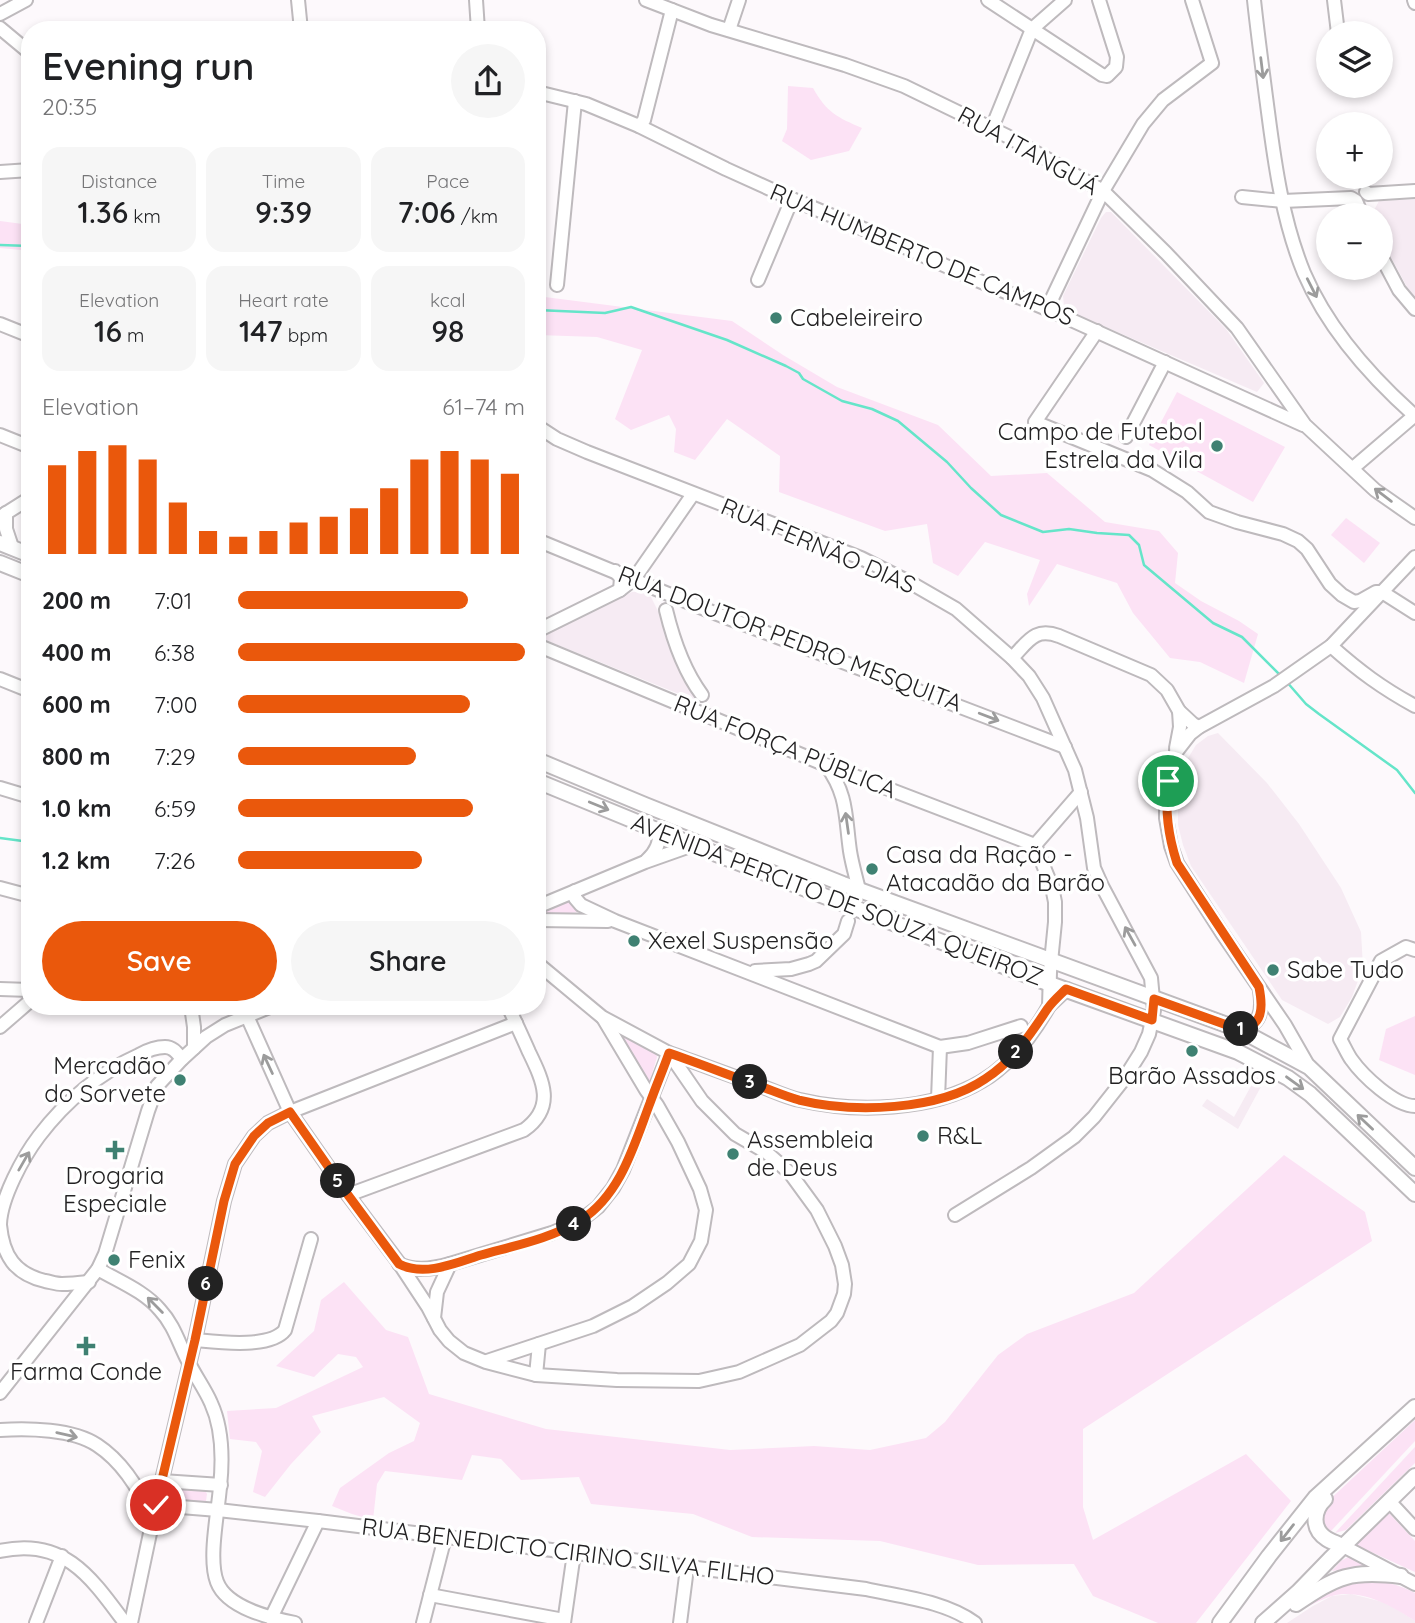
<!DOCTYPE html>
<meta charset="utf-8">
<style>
body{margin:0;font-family:Quicksand,sans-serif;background:#f6f6f6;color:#202124;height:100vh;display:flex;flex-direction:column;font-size:26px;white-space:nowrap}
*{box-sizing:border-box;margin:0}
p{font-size:23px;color:#757577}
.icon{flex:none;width:38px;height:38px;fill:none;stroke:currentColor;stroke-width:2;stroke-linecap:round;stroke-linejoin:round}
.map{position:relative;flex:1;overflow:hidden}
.panel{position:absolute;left:21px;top:21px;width:525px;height:994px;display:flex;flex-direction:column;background:#fff;border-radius:28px;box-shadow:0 4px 10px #0003}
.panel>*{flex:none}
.fabs{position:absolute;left:1316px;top:21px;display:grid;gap:14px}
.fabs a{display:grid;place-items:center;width:77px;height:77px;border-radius:50%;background:#fff;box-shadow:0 4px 10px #0003;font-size:35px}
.pin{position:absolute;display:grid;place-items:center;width:60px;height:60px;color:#fff;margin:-30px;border:4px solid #fff;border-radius:50%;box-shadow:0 2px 7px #0007}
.km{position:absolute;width:35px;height:35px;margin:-18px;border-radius:50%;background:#222;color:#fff;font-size:19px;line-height:35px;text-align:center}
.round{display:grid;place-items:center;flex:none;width:74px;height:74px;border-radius:37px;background:#f6f6f6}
.summary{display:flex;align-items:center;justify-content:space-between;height:119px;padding:0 21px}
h1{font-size:38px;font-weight:600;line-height:52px}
.figures{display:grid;grid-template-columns:repeat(3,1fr);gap:10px;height:119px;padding:7px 21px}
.figures div{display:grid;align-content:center;border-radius:18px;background:#f6f6f6;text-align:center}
.figures b{font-size:30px;font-weight:600}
.figures small{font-size:19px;font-weight:400}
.figures p{font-size:19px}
.chart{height:196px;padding:14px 21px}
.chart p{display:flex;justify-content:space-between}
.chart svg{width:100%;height:126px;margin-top:7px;stroke:#ea580c;stroke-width:6}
.cta{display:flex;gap:14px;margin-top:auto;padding:14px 21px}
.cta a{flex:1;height:80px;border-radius:42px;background:#ea580c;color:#fff;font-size:28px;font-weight:600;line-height:80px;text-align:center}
.cta a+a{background:#f6f6f6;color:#202124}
ul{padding:0 21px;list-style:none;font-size:23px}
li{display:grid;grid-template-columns:112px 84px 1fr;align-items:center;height:52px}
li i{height:18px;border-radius:9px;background:#ea580c}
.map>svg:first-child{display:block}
.built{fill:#f6ebf3}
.green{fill:#fce2f5}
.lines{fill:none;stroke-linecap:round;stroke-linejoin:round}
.stream{stroke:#65e5c9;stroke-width:2.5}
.minor-casing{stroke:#bebabd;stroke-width:16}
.major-casing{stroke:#bebabd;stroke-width:18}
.minor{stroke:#fff;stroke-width:12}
.major{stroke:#fff;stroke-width:14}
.oneway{stroke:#9c9c9c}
.route-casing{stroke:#fff;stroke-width:14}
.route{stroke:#ea580c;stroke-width:9}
.poi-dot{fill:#3f8172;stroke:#fff;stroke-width:2.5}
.labels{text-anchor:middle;stroke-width:7;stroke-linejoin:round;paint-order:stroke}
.street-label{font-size:24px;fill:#232223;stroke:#fff}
.poi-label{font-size:24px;fill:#232223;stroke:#fff;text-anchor:start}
</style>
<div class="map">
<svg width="1415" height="1623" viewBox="0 0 1415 1623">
<rect width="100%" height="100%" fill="#fdf9fc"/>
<g class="built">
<polygon points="1415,199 1415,297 1407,287 1381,239 1381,215 1372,215 1372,214 1379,201"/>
<polygon points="1106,212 1111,212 1226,329 1264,383 1257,392 1073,313 1064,306 1063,296 1101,218"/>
<polygon points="632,592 642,592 651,597 659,613 679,670 695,697 694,700 543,639 542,636"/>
<polygon points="1218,733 1267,783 1299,824 1341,888 1361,932 1363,967 1352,997 1340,1017 1328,1024 1282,1000 1191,866 1183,845 1178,825 1178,805 1185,763 1196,745 1208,736"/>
<polygon points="1256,1077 1264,1081 1238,1129 1202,1106 1207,1099 1234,1117"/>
<polygon points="1351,1594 1383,1602 1400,1611 1415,1621 1415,1623 1287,1623 1313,1606 1332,1596"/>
</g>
<g class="green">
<path d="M788,86L813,88C827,113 837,117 862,128L849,151L811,160L782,141L787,129Z"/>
<polygon points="0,221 30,225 30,268 28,256 21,250 0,248"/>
<polygon points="537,296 732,321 783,355 837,387 938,425 991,476 1047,473 1105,522 1159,531 1178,553 1175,583 1201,601 1239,621 1258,634 1244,683 1200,662 1170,658 1133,613 1117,583 1057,564 1029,606 1027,594 1040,560 985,542 958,576 933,563 927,524 885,531 779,492 780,456 727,419 695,460 674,452 676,429 669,415 631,430 615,419 642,350 597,337 537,335"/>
<polygon points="1177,392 1285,447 1253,502 1149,445"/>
<polygon points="1346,518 1380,543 1364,563 1331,535"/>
<polygon points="567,900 580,912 537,916 537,911"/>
<polygon points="1415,1016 1415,1075 1379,1060 1386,1029"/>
<polygon points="621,1035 623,1035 656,1053 657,1057 649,1084 620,1037"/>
<polygon points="1284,1155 1365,1212 1372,1241 1083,1429 1083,1507 1093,1540 1246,1454 1291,1501 1196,1623 1158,1623 1093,1596 1074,1564 978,1565 880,1541 752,1537 693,1514 591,1504 579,1477 521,1480 501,1459 472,1455 462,1480 385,1471 377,1484 373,1520 352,1514 332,1506 340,1488 389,1453 414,1441 420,1423 384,1397 312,1416 321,1432 291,1464 265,1497 253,1492 262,1451 256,1442 230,1439 227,1411 276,1408 363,1367 356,1357 338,1354 314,1377 276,1366 314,1331 321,1300 344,1282 386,1330 408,1337 429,1394 546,1429 730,1450 814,1446 870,1450 926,1438 945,1422 998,1355 1027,1334 1134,1293"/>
<polygon points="1415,1420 1415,1441 1331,1531 1326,1528 1321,1523 1324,1505"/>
<polygon points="1415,1447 1415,1463 1346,1530 1335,1533"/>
<polygon points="177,1486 204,1488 207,1494 206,1501 200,1504 178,1501 173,1497 173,1490"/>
<polygon points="1388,1512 1415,1541 1415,1572 1356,1545"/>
<polygon points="1348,1557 1352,1557 1369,1565 1332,1571 1341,1561"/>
<path d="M1362,1580C1382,1580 1398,1584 1415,1593V1621C1392,1606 1361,1588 1332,1596C1322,1599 1311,1605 1301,1610L1335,1587Z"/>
</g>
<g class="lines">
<g class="stream">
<polyline points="0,245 30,246"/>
<polyline points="537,310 605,313 631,307 727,340 786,366 799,373 803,379 842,401 872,409 898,421 947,462 971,488 1001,515 1043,532 1069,529 1097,533 1129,535 1139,545 1144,565 1213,623 1242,637 1281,676"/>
<polyline points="1286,681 1306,704 1319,714 1397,770 1415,793"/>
<polyline points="0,838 30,842"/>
</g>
<g class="minor-casing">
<g id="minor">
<polyline points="298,0 301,30"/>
<polyline points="476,0 478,30"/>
<polyline points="646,0 711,25 845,65 904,86 1007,136 1103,191 1166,253 1237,328 1305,425 1375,490 1415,518"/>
<polyline points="988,0 1102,75 1107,76 1116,67 1117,57 1099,0"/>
<path d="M1254,0C1258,37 1263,74 1268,112C1275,166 1283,222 1304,273C1328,329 1370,376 1415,416"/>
<polyline points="1334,0 1338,33"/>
<polyline points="1414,0 1415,3"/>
<polyline points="0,14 26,0"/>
<polyline points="0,28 30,53"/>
<polyline points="729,30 739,0"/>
<polyline points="537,92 586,104 639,126 726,169 792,199 885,238 972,278 1047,309 1303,425"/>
<polyline points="639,126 644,120 672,10"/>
<polyline points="992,128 1032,29 1065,0"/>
<polyline points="0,172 30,170"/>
<polyline points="1366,192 1368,194 1415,191"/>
<polyline points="1242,197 1283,201 1351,198 1356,201 1362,215"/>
<polyline points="1381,256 1399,290 1415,309"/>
<polyline points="758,280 792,199"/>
<polyline points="557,285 575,101"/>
<polyline points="1047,309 1103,191 1143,124 1163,100 1212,63 1192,0"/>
<polyline points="0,324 30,336"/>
<polyline points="1097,331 1035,422 1152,470 1187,492 1209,512 1237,522 1283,534 1298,541 1307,549 1330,584 1342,595 1354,602 1360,601 1376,592 1382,592 1415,613"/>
<path d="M537,426L557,439L587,452L861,558L911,583L956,609L1012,658C1028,642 1034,627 1059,636L1151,675L1167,690L1179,711"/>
<polyline points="0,435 30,447"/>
<polyline points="1126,437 1165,362"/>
<polyline points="1353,468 1415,415"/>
<polyline points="6,513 6,529 12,547"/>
<polyline points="0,517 30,498"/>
<polyline points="537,540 712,612 1065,747"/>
<polyline points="615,571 621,578 620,590 634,579 693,494"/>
<path d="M666,610C673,639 684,671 702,695"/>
<polyline points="539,630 620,590"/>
<polyline points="537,645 826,765 1035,845"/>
<path d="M1331,646C1359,671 1382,688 1415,706"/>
<polyline points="0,679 30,691"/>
<polyline points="1176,748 1180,727 1179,711 1193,724 1199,727"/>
<path d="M826,765C848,795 845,816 850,851C852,864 856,877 859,890"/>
<polyline points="0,788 30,797"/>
<polyline points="1035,845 1052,887 1055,902 1055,922 1050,972 1049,1006 1067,989"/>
<polyline points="1035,845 1081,792"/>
<path d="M647,860C657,851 659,843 660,831"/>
<polyline points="0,888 30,896"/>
<polyline points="575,891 575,898 581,905 615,921 940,1047 968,1043 1021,1026"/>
<polyline points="537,907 645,862 693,845"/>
<polyline points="537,920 608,921"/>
<path d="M1415,950L1406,947L1381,961L1340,1039C1344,1046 1347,1053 1351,1059C1363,1076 1395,1106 1415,1106"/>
<polyline points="755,971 791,969 809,964 816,961 844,934 848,921"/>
<polyline points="0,989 30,990"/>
<polyline points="191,1006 194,1027 194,1048"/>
<polyline points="247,1016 290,1112 348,1195 399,1263 428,1307 440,1330 449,1341 464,1353 486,1362 536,1375 617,1380 699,1381 739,1372 800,1345 831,1321 837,1313 844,1294 845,1284 842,1265 835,1246 817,1210 790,1173 766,1152 735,1134 702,1101 669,1053 602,1017 537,963"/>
<polyline points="0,1027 30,1001"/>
<path d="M1238,1029C1261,1027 1263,1010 1260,991"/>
<polyline points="1309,1067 1285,1025 1222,933 1177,863 1171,846 1166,818 1166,802 1168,781 1176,752 1190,734 1199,727 1274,686 1331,646 1415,557"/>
<polyline points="938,1099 940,1047"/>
<path d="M348,1195L524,1130C556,1107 543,1081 529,1052C522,1036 515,1021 508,1006"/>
<polyline points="955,1215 1031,1168 1074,1137 1094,1117 1124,1079 1141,1052 1149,1034 1154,1010 1151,978 1102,886 1094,868 1087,818 1075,770 1043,698 1029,676 1012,658"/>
<path d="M0,1224C1,1198 23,1157 39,1136C65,1102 99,1073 139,1055C146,1051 156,1047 165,1047C173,1047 177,1053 182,1059"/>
<path d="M0,1225C3,1256 15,1274 45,1281C51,1282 56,1284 62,1284C71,1284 80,1283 89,1282"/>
<path d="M399,1264C415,1272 433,1269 450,1264L552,1233L580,1221L598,1207L613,1188L623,1170L669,1053C698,1063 726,1074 755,1084C770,1089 785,1097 800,1100C856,1113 932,1111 982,1081C1011,1064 1033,1034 1049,1006"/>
<path d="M98,1269C120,1282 144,1291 160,1310C174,1325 179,1344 188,1361C195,1376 205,1389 211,1403C223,1429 223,1459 220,1487C218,1513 208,1559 217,1582C227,1608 270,1618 295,1623"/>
<polyline points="434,1318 437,1292 450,1264"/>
<path d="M195,1340C217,1342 270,1349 285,1330L311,1239"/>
<polyline points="487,1361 593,1326 633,1306 667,1283 689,1264 701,1241 706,1210 700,1189 678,1142 657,1105 646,1090 603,1018"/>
<polyline points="536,1375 539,1344"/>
<polyline points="0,1393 98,1269 105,1254 148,1111 157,1086 182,1059 206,1037 225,1025 272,1006"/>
<path d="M0,1430C28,1428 73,1429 97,1445C123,1462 141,1492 153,1520"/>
<polyline points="162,1481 221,1485"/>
<polyline points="1389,1501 1415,1529"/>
<path d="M156,1505L218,1510L318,1521L866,1589C902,1597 945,1601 975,1623"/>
<polyline points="1343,1546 1415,1584"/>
<path d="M0,1551C64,1537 91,1577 125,1623"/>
<polyline points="430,1595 564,1620"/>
<polyline points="271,1618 318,1521"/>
<polyline points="36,1623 62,1556"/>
<polyline points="131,1623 156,1505 195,1340 224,1201 235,1164 254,1136 268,1123 290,1112 516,1023"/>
<polyline points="423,1623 445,1537"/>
<polyline points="564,1623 574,1553"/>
<polyline points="680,1623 687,1568"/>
</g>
</g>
<g class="major-casing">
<g id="major">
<polyline points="0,543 30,555"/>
<polyline points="0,563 30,575"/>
<polyline points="537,760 645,805 843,884 1238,1029 1309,1067 1415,1168"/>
<polyline points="537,781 693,845 1050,984 1238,1052 1288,1078 1310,1094 1415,1194"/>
<path d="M1325,1499C1313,1510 1311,1529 1327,1539C1332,1542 1338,1544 1343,1546"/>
<path d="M1296,1604C1338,1576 1350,1570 1401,1576"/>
<polyline points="1220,1623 1269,1556 1315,1498 1415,1407"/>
<polyline points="1263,1623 1298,1592 1330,1559 1415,1476"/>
</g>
</g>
<use href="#minor" class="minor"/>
<use href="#major" class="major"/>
</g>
<defs><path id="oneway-shaft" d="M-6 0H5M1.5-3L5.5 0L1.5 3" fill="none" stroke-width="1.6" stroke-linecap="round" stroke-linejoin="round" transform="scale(1.75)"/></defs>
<g class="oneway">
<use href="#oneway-shaft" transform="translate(1262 68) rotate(83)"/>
<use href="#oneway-shaft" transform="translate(1312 288) rotate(63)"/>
<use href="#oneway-shaft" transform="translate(1383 495) rotate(-143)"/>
<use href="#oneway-shaft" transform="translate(989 717) rotate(21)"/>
<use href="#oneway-shaft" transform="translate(599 806) rotate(22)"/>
<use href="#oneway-shaft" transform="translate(847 823) rotate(-98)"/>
<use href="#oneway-shaft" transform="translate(1130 936) rotate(-119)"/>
<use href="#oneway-shaft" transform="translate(268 1064) rotate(-115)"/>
<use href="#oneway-shaft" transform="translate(1295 1083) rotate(36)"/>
<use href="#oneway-shaft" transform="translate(1365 1122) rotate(-137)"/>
<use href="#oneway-shaft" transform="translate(24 1161) rotate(-60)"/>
<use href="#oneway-shaft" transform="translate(155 1305) rotate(-135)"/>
<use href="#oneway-shaft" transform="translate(67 1435) rotate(13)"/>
<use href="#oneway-shaft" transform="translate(1287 1533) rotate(128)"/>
</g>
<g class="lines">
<g class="route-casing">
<path id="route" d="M156,1505L195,1340L224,1201L235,1164L254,1136L268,1123L290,1112L348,1195L399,1264C424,1277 456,1263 481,1255C513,1246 553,1238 581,1220C621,1194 634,1145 650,1103C656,1086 663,1070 669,1053C698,1063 726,1074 754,1084C769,1089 784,1096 799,1100C853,1113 938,1111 985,1079C1013,1061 1030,1035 1048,1008C1053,1001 1060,995 1066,989L1152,1020L1154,999L1238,1029C1264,1027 1263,1007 1259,987L1177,863C1168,835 1165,811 1168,781"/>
</g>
<use href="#route" class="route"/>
</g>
<g class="poi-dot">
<circle cx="776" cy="318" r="7"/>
<circle cx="1217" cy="446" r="7"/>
<circle cx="872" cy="869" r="7"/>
<circle cx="634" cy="941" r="7"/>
<circle cx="1273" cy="970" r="7"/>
<circle cx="1192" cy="1051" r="7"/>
<circle cx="180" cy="1080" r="7"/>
<circle cx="923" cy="1136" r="7"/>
<path d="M111.5 1139.5h7v7h7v7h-7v7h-7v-7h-7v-7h7z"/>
<circle cx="733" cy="1154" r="7"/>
<circle cx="114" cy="1260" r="7"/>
<path d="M82.5 1335.5h7v7h7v7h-7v7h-7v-7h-7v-7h7z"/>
</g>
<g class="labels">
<g class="street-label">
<text transform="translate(1028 151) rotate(29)" y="8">RUA ITANGUÁ</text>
<text transform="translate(922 255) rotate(23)" y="8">RUA HUMBERTO DE CAMPOS</text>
<text transform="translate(818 546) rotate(23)" y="8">RUA FERNÃO DIAS</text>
<text transform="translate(790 639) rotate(21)" y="8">RUA DOUTOR PEDRO MESQUITA</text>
<text transform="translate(785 747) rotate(22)" y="8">RUA FORÇA PÚBLICA</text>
<text transform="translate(837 900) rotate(21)" y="8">AVENIDA PERCITO DE SOUZA QUEIROZ</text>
<text transform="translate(568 1552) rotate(7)" y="8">RUA BENEDICTO CIRINO SILVA FILHO</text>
</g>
<g class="poi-label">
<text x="790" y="326">Cabeleireiro</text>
<text x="1203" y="440" text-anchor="end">Campo de Futebol<tspan x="1203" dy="28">Estrela da Vila</tspan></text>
<text x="886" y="863">Casa da Ração -<tspan x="886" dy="28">Atacadão da Barão</tspan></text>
<text x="648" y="949">Xexel Suspensão</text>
<text x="1287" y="978">Sabe Tudo</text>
<text x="166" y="1074" text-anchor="end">Mercadão<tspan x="166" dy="28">do Sorvete</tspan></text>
<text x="1192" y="1084" text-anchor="middle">Barão Assados</text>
<text x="937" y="1144">R&amp;L</text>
<text x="747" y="1148">Assembleia<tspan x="747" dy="28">de Deus</tspan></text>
<text x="115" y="1184" text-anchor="middle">Drogaria<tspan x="115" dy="28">Especiale</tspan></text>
<text x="128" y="1268">Fenix</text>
<text x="86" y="1380" text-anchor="middle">Farma Conde</text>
</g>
</g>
</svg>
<div class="fabs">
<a><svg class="icon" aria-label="layers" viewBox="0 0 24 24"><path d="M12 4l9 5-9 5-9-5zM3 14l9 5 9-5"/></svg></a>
<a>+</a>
<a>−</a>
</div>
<div class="pin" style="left:1168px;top:781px;background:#1e9e55"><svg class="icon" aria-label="arrive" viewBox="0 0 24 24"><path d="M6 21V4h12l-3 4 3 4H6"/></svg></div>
<div class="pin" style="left:156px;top:1505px;background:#d93025"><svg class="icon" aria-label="check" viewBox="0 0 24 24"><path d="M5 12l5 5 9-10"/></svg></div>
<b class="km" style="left:1241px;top:1029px">1</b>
<b class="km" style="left:1016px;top:1052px">2</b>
<b class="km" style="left:750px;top:1082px">3</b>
<b class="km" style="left:574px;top:1224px">4</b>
<b class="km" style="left:338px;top:1181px">5</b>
<b class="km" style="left:206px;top:1284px">6</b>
<section class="panel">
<div class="summary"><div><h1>Evening run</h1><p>20:35</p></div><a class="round"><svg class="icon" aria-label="share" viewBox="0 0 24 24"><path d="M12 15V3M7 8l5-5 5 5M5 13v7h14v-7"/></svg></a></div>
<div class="figures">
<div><p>Distance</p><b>1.36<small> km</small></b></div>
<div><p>Time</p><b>9:39</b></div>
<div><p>Pace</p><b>7:06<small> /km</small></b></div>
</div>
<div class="figures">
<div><p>Elevation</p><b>16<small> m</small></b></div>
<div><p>Heart rate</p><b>147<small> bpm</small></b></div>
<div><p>kcal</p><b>98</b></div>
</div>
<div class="chart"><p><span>Elevation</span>61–74 m</p>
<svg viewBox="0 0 160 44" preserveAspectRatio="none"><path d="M5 44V13M15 44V8M25 44V6M35 44V11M45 44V26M55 44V36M65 44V38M75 44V36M85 44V33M95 44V31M105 44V28M115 44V21M125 44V11M135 44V8M145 44V11M155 44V16"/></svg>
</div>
<ul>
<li><b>200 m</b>7:01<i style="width:80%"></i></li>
<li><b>400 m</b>6:38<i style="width:100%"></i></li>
<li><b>600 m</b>7:00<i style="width:81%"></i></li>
<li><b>800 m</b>7:29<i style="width:62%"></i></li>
<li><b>1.0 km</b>6:59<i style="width:82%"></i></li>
<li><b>1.2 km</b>7:26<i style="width:64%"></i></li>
</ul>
<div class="cta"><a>Save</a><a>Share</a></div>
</section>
</div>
